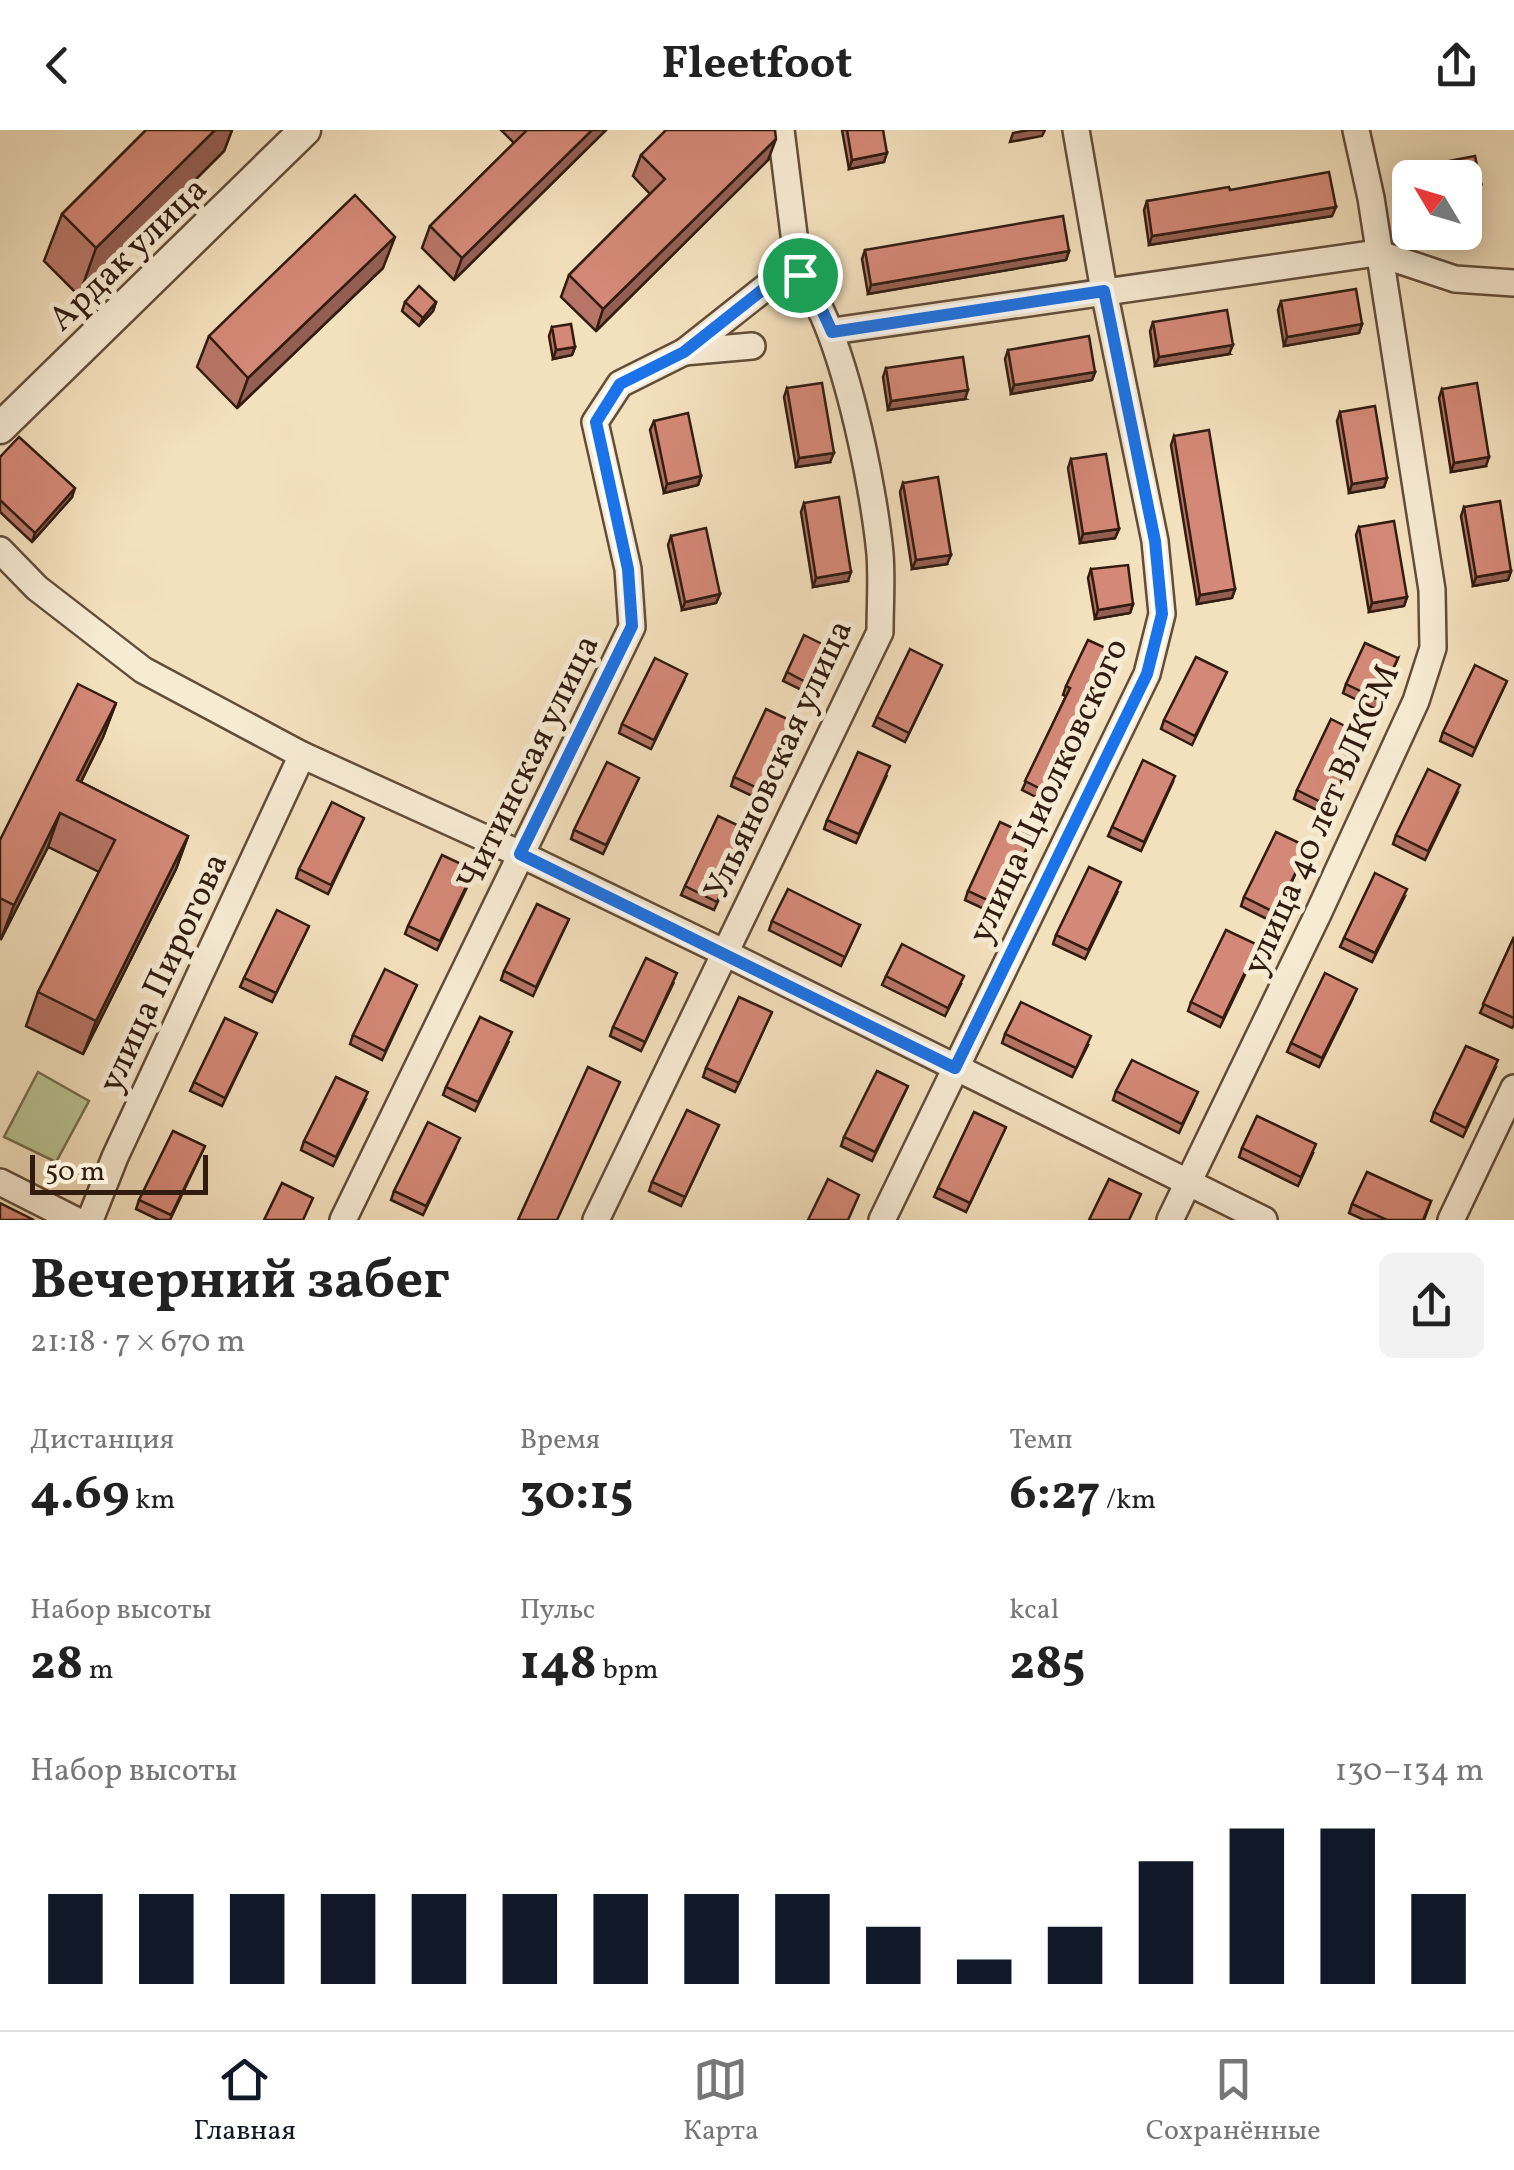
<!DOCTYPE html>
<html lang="ru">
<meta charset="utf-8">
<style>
body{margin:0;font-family:Vollkorn,serif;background:#f2f2f2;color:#222;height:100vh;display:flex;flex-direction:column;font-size:38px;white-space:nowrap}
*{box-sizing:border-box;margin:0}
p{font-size:32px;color:#767676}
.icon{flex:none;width:55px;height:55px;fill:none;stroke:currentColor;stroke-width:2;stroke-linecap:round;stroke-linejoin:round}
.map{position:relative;height:1090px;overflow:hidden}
.side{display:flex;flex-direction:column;background:#fff;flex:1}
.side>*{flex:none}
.needle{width:65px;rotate:308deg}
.tools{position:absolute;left:1392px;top:30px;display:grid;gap:20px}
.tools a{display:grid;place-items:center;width:90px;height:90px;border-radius:15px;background:#fff;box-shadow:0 5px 25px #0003;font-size:50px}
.scale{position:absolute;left:30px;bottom:25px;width:178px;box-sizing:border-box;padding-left:10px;border:5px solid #311c0f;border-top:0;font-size:28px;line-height:35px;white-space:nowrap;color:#311c0f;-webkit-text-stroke:8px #f7ebd4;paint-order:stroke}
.pin{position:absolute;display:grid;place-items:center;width:85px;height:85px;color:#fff;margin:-42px;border:5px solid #fff;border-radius:50%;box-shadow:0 2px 10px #0007}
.round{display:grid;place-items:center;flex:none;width:105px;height:105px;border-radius:15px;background:#f2f2f2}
.headline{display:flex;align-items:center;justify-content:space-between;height:170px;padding:0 30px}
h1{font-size:55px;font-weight:700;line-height:75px}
.metrics{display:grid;grid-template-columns:repeat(3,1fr);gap:15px;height:170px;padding:10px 30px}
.metrics div{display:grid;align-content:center}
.metrics b{font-size:50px;font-weight:700}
.metrics small{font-size:28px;font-weight:400}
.metrics p{font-size:28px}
.chart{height:280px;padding:20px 30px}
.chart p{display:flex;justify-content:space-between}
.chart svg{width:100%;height:180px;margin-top:10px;stroke:#111827;stroke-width:6}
header{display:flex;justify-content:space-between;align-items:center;height:130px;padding:0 30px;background:#fff;font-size:45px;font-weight:700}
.tab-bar{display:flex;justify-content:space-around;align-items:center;height:140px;border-top:2px solid #e0e0e0;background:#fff;font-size:28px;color:#767676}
.tab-bar a{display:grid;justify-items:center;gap:5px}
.tab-bar .selected{color:#111827}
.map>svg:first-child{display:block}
.green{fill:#bac292;stroke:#766f50;stroke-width:2.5}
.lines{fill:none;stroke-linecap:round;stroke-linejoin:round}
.minor-casing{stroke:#624d3a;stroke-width:30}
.tertiary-casing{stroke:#624d3a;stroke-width:35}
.minor{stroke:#f7ebd4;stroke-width:25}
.tertiary{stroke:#f7ebd4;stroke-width:30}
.wall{fill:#b67566;stroke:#311c0f;stroke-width:2.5}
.shaded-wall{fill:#945f53;stroke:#311c0f;stroke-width:2.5}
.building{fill:#d48877;stroke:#311c0f;stroke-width:2.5}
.route-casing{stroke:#fff;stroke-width:20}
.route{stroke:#1a73e8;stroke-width:12}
.labels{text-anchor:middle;stroke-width:10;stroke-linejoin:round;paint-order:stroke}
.street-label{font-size:35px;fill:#311c0f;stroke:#f7ebd4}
</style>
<header><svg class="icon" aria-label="back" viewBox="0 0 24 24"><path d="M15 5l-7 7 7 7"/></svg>Fleetfoot<svg class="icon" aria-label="share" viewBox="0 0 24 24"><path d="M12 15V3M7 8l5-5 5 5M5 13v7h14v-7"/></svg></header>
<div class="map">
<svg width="1514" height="1090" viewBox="0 0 1514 1090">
<rect width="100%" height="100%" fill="#f3e0bd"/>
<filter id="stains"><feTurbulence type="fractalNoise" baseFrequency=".002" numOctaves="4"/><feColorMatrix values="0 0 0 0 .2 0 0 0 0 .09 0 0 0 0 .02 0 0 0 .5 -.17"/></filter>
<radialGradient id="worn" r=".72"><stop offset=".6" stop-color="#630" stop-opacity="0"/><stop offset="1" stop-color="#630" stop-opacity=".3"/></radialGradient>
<polygon class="green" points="38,942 89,971 56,1032 4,1007"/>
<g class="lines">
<g class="minor-casing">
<g id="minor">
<polyline points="833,201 1377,123 1455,149 1514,153"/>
<polyline points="684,222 752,216"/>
<polyline points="0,420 37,458 143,540 302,625 520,724 725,823 1264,1090"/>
<polyline points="0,1052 75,1090"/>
<polyline points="90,1090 115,1027 302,625"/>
<polyline points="343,1090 632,497 628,439 595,292 620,254 684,222 775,150 799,145"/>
<path d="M596,1090L880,502C880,476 882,450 880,424C874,358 842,193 799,145L781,0"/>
<polyline points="882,1090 1147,544 1162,484 1155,411 1104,161 1076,0"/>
<polyline points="1170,1090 1318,784 1416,571 1433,518 1432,460 1371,68 1356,0"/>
<polyline points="1451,1090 1514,958"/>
</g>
</g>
<g class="tertiary-casing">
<polyline id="tertiary" points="0,298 305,0"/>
</g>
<use href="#minor" class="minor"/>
<use href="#tertiary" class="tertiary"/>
</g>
<g class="wall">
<polygon points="146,0 232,0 224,21 79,166 44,131 62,84"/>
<polygon points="501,0 606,0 454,150 422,118 430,96 514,13"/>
<polygon points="842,0 883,0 884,32 849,39"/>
<polygon points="641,25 768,30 596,201 561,167 569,145 650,64 633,46"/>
<polygon points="1230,60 1332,86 1149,115 1144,80 1147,71"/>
<polygon points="865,120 1069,121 1066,130 868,164 862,129"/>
<polygon points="383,138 237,278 197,237 209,206"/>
<polygon points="1281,171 1362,194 1359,203 1284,216 1278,180"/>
<polygon points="405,172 436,172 433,181 419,196 402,181"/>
<polygon points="1153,192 1229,224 1155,236 1150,201"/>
<polygon points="552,197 575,217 572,225 553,229 549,206"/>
<polygon points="1008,220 1095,242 1092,250 1011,264 1005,229"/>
<polygon points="886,238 965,269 888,280 883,247"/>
<polygon points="787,258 830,332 796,337 784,267"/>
<polygon points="1442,259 1486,336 1451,342 1439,268"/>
<polygon points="1340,282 1387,348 1384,357 1349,363 1337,291"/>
<polygon points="654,291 701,346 698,355 664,363 650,300"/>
<polygon points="1174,306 1235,459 1232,468 1197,474 1171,315"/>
<polygon points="0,327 72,367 32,412 0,382"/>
<polygon points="1071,329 1119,399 1115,408 1080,413 1068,338"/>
<polygon points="903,353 947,434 912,439 900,362"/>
<polygon points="804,373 848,451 813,457 801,382"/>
<polygon points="1464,377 1511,441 1508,450 1473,456 1461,386"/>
<polygon points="1359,397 1407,467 1404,476 1369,482 1356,405"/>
<polygon points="671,406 720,464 716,473 682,480 668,415"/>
<polygon points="1091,439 1133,474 1130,483 1095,489 1088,448"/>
<polygon points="836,521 814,566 783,551 787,542"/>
<polygon points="1121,525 1054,676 1022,660 1066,566 1063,565 1066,556"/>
<polygon points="1398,528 1376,579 1343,563 1346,554"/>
<polygon points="942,535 905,612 873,596 877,587"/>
<polygon points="1227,542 1192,615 1161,599 1164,590"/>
<polygon points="1507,551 1472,626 1440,611 1443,602"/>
<polygon points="683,553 651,619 619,603 622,594"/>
<polygon points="116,573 103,607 81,652 188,706 176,739 83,924 26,896 38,862 99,742 48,717 1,809 0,808 0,710"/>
<polygon points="798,594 763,671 731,656 734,647"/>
<polygon points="1363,605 1325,684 1294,669 1297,660"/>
<polygon points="887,645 856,713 824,699 827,690"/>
<polygon points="639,648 603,724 571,709 574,700"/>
<polygon points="1172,654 1141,721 1108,706 1112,697"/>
<polygon points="1457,664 1425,730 1393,714 1396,705"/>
<polygon points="364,688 328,764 296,748 299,739"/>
<polygon points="750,701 714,780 681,765 685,756"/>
<polygon points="1032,707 997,785 965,770 968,761"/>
<polygon points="1308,717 1273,792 1241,776 1244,767"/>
<polygon points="471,749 437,820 405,804 408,796"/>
<polygon points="1118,761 1085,829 1053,814 1056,805"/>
<polygon points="1404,768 1372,832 1340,817 1344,808"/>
<polygon points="569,789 533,866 501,850 504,841"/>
<polygon points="772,791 860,795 841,836 769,800"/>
<polygon points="309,796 272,872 240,857 244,848"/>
<polygon points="1514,807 1514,895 1512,898 1480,883"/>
<polygon points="1255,824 1220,897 1188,881 1191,872"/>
<polygon points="886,846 961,854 945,886 882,855"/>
<polygon points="674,852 641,921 610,906 613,897"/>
<polygon points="417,855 382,930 350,914 353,905"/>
<polygon points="1353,868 1319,937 1287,922 1291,913"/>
<polygon points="772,882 735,962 703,947 706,938"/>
<polygon points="257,903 222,976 190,961 194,952"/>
<polygon points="1005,904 1088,915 1072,947 1002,913"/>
<polygon points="509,911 475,981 443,965 446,957"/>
<polygon points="1495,939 1463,1007 1431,991 1434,982"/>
<polygon points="908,956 872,1031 841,1016 844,1007"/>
<polygon points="1116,961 1194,971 1179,1003 1113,970"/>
<polygon points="365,971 333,1036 301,1020 304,1011"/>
<polygon points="719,995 681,1076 649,1061 652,1052"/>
<polygon points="1006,997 966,1082 934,1067 938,1058"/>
<polygon points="205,1016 170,1090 159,1090 136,1079 139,1070"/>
<polygon points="456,1017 423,1085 391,1070 394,1061"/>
<polygon points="1242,1018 1313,1023 1298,1056 1239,1027"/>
<polygon points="1431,1071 1424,1090 1364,1090 1349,1083 1352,1074"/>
</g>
<g class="shaded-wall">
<polygon points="215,0 232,0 224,21 79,166 96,118"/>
<polygon points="592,0 606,0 454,150 462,128"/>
<polygon points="1029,0 1045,0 1042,6 1010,12 1013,3"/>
<polygon points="776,9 768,30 596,201 603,179"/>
<polygon points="887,23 884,32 849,39 852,30"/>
<polygon points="1481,55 1477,64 1465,66 1465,58"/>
<polygon points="1336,77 1332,86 1149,115 1152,106"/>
<polygon points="395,107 383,138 237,278 248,248"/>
<polygon points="1069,121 1066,130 868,164 871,155"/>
<polygon points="436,172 433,181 419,196 423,188"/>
<polygon points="1362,194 1359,203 1284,216 1287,207"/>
<polygon points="1233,215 1229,224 1155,236 1159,227"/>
<polygon points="575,217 572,225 553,229 556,220"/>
<polygon points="1095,242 1092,250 1011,264 1014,255"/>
<polygon points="968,260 965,269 888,280 891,271"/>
<polygon points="834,323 830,332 796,337 799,328"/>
<polygon points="1489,327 1486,336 1451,342 1454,333"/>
<polygon points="701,346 698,355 664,363 667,354"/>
<polygon points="1387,348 1384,357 1349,363 1352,354"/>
<polygon points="75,358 72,367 32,412 35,403"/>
<polygon points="1119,399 1115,408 1080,413 1083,404"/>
<polygon points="951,425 947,434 912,439 916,430"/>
<polygon points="1511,441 1508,450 1473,456 1476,447"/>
<polygon points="851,442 848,451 813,457 816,448"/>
<polygon points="1235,459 1232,468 1197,474 1200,465"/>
<polygon points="720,464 716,473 682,480 685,472"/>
<polygon points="1407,467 1404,476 1369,482 1372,473"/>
<polygon points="1133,474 1130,483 1095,489 1098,480"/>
<polygon points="116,573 103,607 65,684 77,650"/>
<polygon points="60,683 48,717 1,809 14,775"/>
<polygon points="188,706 176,739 83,924 96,891"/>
</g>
<g class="building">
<polygon points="146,0 215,0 96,118 62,84"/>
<polygon points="527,0 592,0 462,128 430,96"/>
<polygon points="666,0 775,0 776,9 603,179 569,145 665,49 641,25"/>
<polygon points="847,0 883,0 887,23 852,30"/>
<polygon points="1475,26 1481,55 1465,58 1465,48 1420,48 1418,37"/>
<polygon points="1329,42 1336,77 1152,106 1147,71 1229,57 1230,60"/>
<polygon points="355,65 395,107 248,248 209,206"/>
<polygon points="1063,86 1069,121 871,155 865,120"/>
<polygon points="419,156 436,172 423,188 405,172"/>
<polygon points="1356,159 1362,194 1287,207 1281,171"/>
<polygon points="1227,180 1233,215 1159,227 1153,192"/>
<polygon points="571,194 575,217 556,220 552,197"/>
<polygon points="1089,206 1095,242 1014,255 1008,220"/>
<polygon points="963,227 968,260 891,271 886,238"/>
<polygon points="822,253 834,323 799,328 787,258"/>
<polygon points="1477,253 1489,327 1454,333 1442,259"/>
<polygon points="1375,276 1387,348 1352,354 1340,282"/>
<polygon points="688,283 701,346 667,354 654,291"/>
<polygon points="1209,300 1235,459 1200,465 1174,306"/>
<polygon points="19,307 75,358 35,403 0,370 0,327"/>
<polygon points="1106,324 1119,399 1083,404 1071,329"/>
<polygon points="938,347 951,425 916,430 903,353"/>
<polygon points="839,367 851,442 816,448 804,373"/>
<polygon points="1500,371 1511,441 1476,447 1464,377"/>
<polygon points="1394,391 1407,467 1372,473 1359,397"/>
<polygon points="706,398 720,464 685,472 671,406"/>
<polygon points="1128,435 1133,474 1098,480 1091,439"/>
<polygon points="804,505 836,521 817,558 787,542"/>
<polygon points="1088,510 1121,525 1057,667 1025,651 1070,558 1066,556"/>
<polygon points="1365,513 1398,528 1379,570 1346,554"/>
<polygon points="910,519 942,535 909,603 877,587"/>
<polygon points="1196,527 1227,542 1195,606 1164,590"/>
<polygon points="655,528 687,544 654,610 622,594"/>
<polygon points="1475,535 1507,551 1475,618 1443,602"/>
<polygon points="78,554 116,573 77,650 188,706 96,891 38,862 115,710 60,683 14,775 0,768 0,710"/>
<polygon points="766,579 798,594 766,662 734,647"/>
<polygon points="1331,589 1363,605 1329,676 1297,660"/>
<polygon points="858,622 890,636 859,704 827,690"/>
<polygon points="1143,630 1175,646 1144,712 1112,697"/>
<polygon points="607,632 639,648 606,715 574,700"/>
<polygon points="1428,639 1460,655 1428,721 1396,705"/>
<polygon points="332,672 364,688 331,755 299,739"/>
<polygon points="718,686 750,701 717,772 685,756"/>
<polygon points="1000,692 1032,707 1000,776 968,761"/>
<polygon points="1276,702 1308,717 1276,783 1244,767"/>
<polygon points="442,725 474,740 440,811 408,796"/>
<polygon points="1089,737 1121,752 1088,820 1056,805"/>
<polygon points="1375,743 1407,759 1375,823 1344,808"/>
<polygon points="788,759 860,795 845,827 772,791"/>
<polygon points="537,774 569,789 536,857 504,841"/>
<polygon points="277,780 309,796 276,863 244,848"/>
<polygon points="1226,800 1258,815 1223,888 1191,872"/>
<polygon points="1514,807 1514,888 1483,874"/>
<polygon points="902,814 964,846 948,878 886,846"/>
<polygon points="646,828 677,843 645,912 613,897"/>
<polygon points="385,839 417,855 385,921 353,905"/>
<polygon points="1325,843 1357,859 1322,928 1291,913"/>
<polygon points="739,867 772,882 739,953 706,938"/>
<polygon points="1021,872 1091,906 1076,938 1005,904"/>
<polygon points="480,887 512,902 478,972 446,957"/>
<polygon points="225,888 257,903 225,968 194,952"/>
<polygon points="1466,916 1498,930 1466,998 1434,982"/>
<polygon points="1132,930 1198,962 1182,994 1116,961"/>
<polygon points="588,937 620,952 557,1090 518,1090"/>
<polygon points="877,941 908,956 875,1022 844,1007"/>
<polygon points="336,947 368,962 336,1027 304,1011"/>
<polygon points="687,980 719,995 685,1067 652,1052"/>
<polygon points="974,982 1006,997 970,1073 938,1058"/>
<polygon points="1257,986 1316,1014 1301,1047 1242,1018"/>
<polygon points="428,992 460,1008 426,1076 394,1061"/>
<polygon points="173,1001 205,1016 171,1085 139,1070"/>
<polygon points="1367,1042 1431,1071 1423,1090 1387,1090 1352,1074"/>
<polygon points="828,1049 859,1065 848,1090 808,1090"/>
<polygon points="1109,1049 1141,1064 1129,1090 1089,1090"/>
<polygon points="282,1053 313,1068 303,1090 264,1090"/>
<polygon points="0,1073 34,1090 0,1090"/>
</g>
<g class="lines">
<g class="route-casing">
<polygon id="route" points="800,145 812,158 832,202 1104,161 1155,411 1162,484 1147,544 955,938 520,724 632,496 628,439 596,292 620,254 684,222 775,150"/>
</g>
<use href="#route" class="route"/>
</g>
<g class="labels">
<g class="street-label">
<text transform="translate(127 123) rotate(-44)" y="12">Ардак улица</text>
<text transform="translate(777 629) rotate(-65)" y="12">Ульяновская улица</text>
<text transform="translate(527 632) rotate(-64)" y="12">Читинская улица</text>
<text transform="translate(1047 660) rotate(-65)" y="12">улица Циолковского</text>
<text transform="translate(1320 689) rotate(-66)" y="12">улица 40 лет ВЛКСМ</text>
<text transform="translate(162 842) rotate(-65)" y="12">улица Пирогова</text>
</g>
</g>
<rect width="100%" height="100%" filter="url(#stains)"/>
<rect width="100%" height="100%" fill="url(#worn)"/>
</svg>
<div class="tools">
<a><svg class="needle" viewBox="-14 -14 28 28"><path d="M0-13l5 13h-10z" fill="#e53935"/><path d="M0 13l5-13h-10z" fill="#767676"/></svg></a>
</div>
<div class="scale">50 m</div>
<div class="pin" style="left:800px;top:145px;background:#1e9e55"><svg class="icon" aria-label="arrive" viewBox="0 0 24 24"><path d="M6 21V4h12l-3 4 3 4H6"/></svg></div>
</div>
<section class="side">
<div class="headline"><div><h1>Вечерний забег</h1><p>21:18 · 7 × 670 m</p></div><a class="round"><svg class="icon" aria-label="share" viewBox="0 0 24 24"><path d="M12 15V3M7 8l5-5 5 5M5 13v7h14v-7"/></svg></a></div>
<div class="metrics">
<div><p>Дистанция</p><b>4.69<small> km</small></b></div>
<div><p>Время</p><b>30:15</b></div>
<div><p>Темп</p><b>6:27<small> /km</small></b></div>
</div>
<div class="metrics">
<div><p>Набор высоты</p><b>28<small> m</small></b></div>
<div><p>Пульс</p><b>148<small> bpm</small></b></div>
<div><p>kcal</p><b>285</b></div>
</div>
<div class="chart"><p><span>Набор высоты</span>130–134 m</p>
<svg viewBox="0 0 160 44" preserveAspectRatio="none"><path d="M5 44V22M15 44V22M25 44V22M35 44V22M45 44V22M55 44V22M65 44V22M75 44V22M85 44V22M95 44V30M105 44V38M115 44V30M125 44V14M135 44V6M145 44V6M155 44V22"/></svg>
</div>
</section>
<nav class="tab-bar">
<a class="selected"><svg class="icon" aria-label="home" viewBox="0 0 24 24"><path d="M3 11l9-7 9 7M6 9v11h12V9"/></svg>Главная</a>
<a><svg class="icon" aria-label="map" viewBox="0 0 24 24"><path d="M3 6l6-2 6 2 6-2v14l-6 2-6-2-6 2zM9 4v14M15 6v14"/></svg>Карта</a>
<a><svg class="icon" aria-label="saved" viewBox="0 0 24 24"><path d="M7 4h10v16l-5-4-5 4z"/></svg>Сохранённые</a>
</nav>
